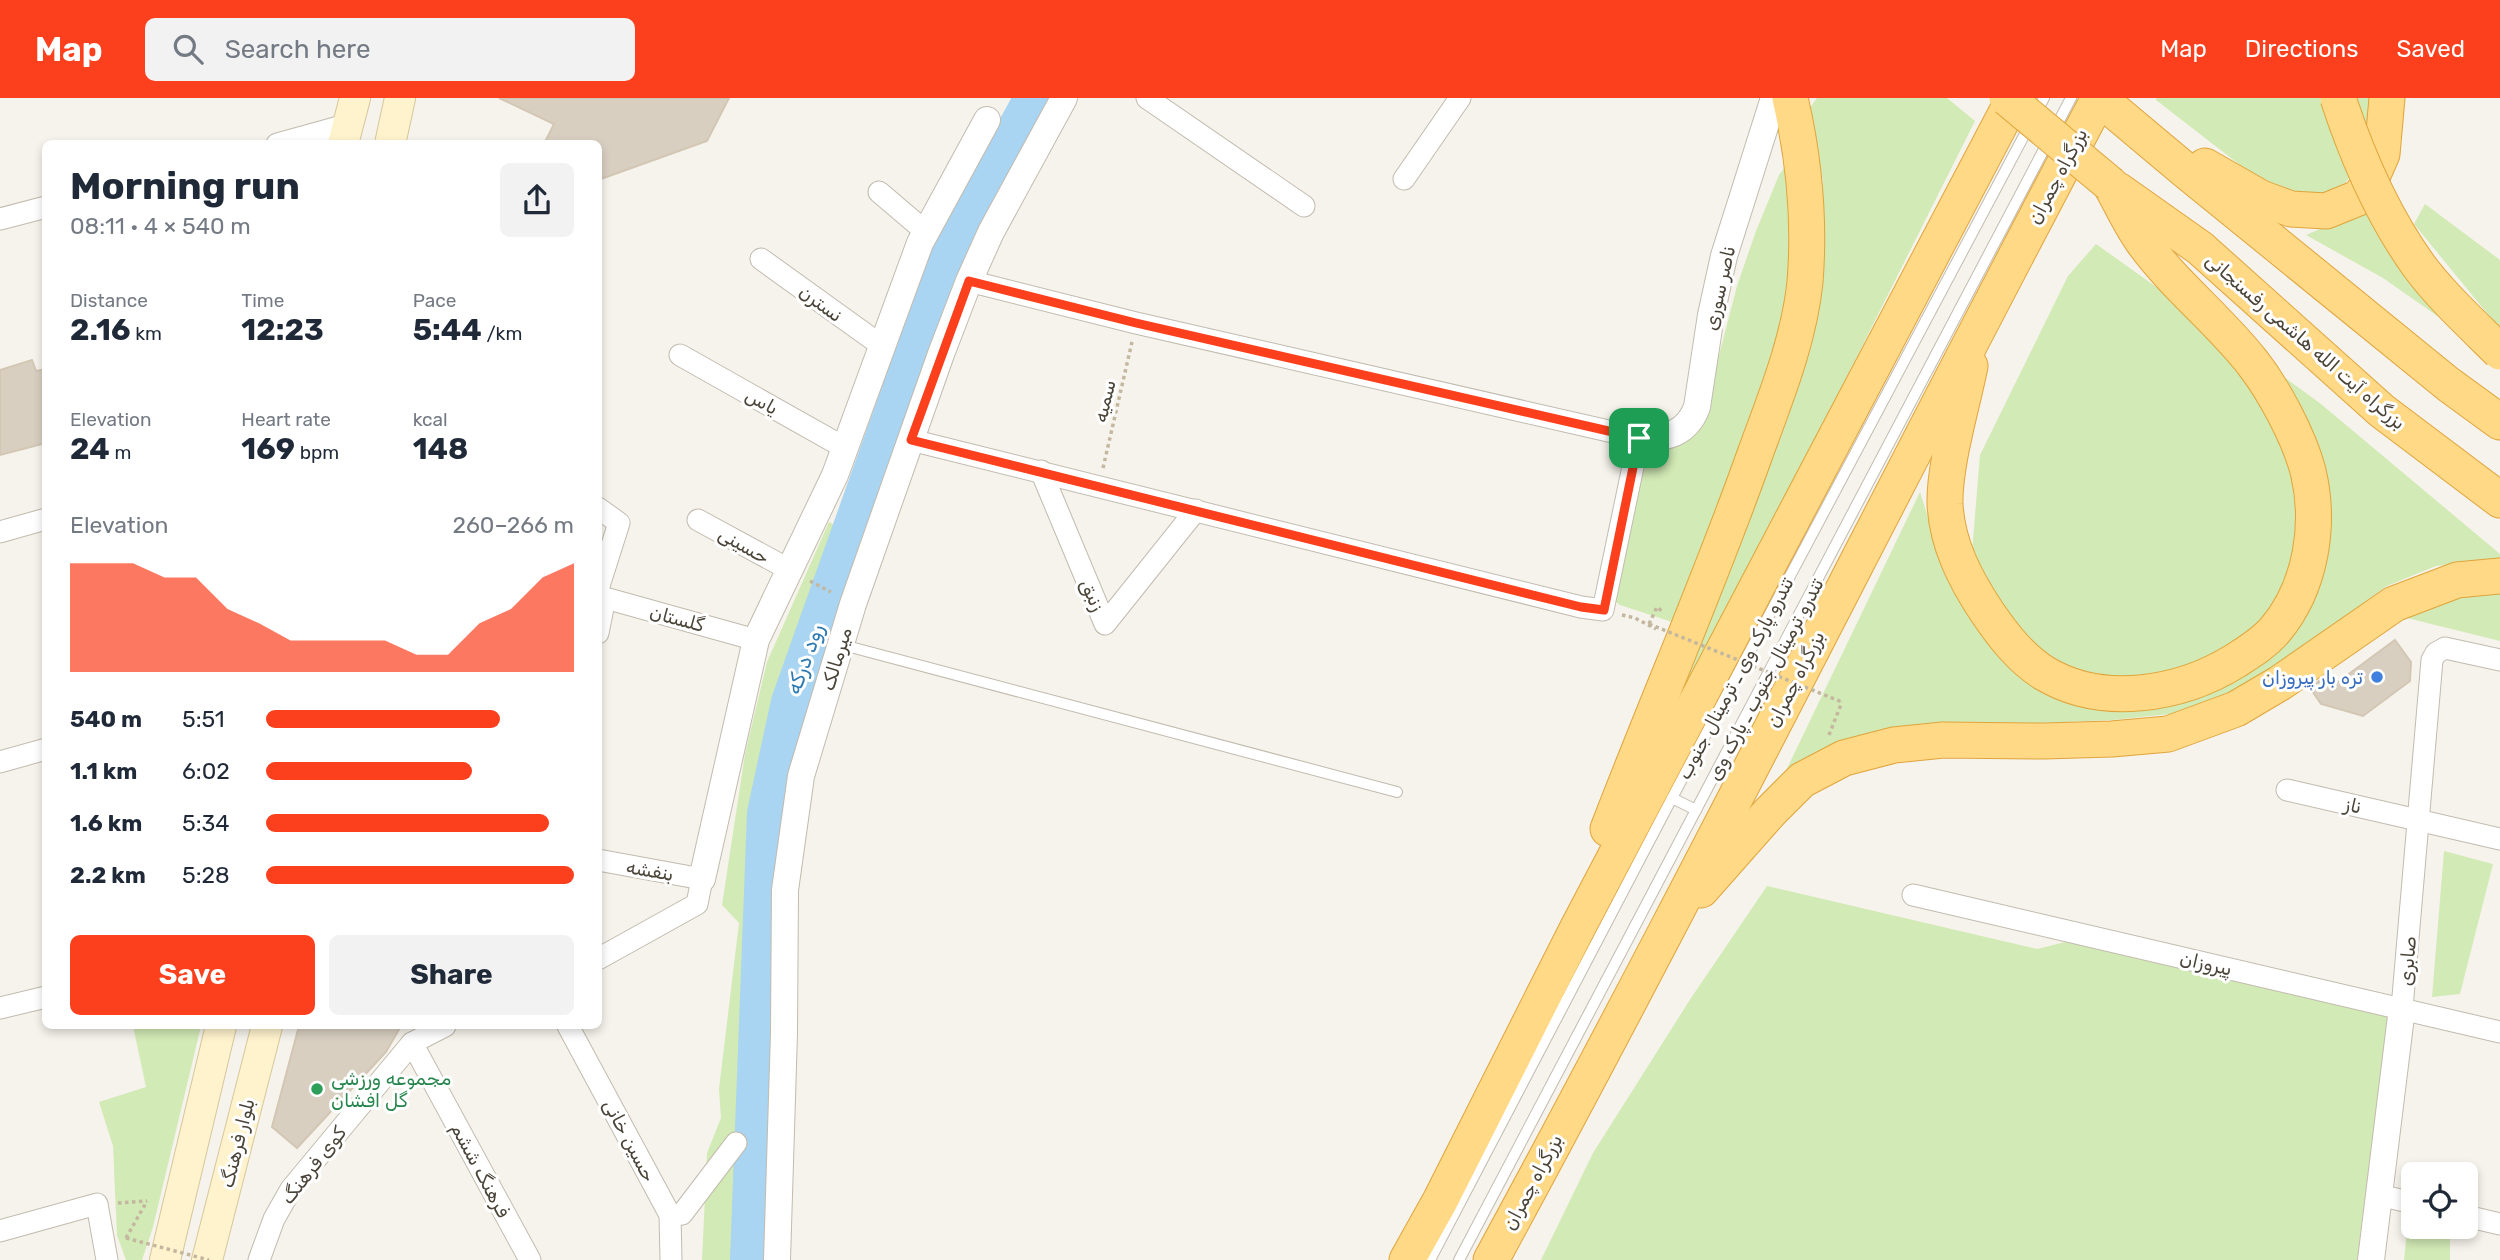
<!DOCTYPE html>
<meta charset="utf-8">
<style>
body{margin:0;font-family:Rubik,Cairo,sans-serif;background:#f2f2f3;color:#1f2937;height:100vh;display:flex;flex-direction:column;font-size:26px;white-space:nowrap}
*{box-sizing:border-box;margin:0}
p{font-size:23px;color:#747a83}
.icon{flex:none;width:38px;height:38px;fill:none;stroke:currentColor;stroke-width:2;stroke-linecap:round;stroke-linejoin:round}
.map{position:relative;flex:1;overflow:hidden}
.sheet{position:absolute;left:42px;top:42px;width:560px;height:889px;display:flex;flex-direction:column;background:#fff;border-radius:10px;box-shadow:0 4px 10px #0003}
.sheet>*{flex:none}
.tools{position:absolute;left:2401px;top:1064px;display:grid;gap:14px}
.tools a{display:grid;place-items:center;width:77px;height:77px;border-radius:10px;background:#fff;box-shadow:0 4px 10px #0003;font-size:35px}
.pin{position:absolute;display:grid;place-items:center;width:60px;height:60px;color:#fff;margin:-30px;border-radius:14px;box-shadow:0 4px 10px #0006}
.round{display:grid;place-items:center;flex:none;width:74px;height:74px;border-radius:10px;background:#f2f2f3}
.summary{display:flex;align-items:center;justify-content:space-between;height:119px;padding:0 28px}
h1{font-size:38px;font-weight:700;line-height:52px}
.figures{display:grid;grid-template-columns:repeat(3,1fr);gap:10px;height:119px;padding:7px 28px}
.figures div{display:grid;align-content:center}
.figures b{font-size:30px;font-weight:700}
.figures small{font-size:19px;font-weight:400}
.figures p{font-size:19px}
.chart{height:196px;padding:14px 28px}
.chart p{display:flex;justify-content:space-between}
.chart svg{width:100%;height:126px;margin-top:7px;fill:#fc3f1d;opacity:.7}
.button{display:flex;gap:14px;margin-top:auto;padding:14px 28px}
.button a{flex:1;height:80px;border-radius:10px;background:#fc3f1d;color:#fff;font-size:28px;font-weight:700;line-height:80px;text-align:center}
.button a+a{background:#f2f2f3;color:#1f2937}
ul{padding:0 28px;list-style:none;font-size:23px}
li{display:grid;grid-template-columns:112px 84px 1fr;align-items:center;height:52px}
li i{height:18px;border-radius:9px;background:#fc3f1d}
header{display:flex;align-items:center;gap:42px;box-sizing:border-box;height:98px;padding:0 35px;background:#fc3f1d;color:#fff}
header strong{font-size:33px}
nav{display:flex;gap:38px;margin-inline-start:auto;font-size:24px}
.search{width:490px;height:63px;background:#f2f2f3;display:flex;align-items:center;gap:18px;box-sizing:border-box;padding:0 24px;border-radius:10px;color:#747a83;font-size:26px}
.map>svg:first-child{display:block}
.green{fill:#d2eab5}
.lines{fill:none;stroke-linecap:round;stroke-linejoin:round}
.river{stroke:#a9d4f2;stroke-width:38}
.building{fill:#d8cfc1;stroke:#d3c7b4;stroke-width:2}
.service-casing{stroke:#c2bbae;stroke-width:12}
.minor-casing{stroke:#c2bbae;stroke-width:23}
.tertiary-casing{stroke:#c2bbae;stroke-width:28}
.secondary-casing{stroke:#d6c79b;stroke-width:32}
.trunk-casing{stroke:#e0a43c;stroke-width:37}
.path{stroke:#c4b79f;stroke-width:3.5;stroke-dasharray:3.5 3.5;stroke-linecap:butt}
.service{stroke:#fff;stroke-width:10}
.minor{stroke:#fff;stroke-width:21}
.tertiary{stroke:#fff;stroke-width:26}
.secondary{stroke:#fff3cd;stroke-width:30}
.trunk{stroke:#ffd985;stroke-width:35}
.trunk-bridge-casing{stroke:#e0a43c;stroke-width:37;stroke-linecap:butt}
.path-bridge{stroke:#c4b79f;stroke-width:3.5;stroke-dasharray:3.5 3.5;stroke-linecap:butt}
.trunk-bridge{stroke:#ffd985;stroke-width:35}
.route-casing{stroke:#fff;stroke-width:14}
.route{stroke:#fc3f1d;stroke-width:9}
.shop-dot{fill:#3f7fe0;stroke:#fff;stroke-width:2.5}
.leisure-dot{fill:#2e9e5b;stroke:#fff;stroke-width:2.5}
.labels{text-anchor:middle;stroke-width:6;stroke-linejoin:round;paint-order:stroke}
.street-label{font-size:19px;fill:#4b4439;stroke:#fff}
.shop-label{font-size:19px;fill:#366cbe;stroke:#fff;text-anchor:end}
.leisure-label{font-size:19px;fill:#27864d;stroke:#fff;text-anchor:start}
.water-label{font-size:21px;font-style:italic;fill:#2e7ab2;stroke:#fff}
</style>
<header>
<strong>Map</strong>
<div class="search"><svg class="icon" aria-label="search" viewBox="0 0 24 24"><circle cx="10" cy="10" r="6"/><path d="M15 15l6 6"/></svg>Search here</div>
<nav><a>Map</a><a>Directions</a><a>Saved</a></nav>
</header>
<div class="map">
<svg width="2500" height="1162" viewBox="0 0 2500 1162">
<rect width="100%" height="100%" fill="#f6f3ec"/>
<g class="green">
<polygon points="1817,0 1947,0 1975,23 1770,432 1689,582 1682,567 1820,128 1823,83 1809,11"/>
<polygon points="2157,0 2377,0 2376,42 2336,98 2276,95 2156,2"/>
<polygon points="1790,62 1796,124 1780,241 1675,525 1620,507 1611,500 1640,372 1660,353 1683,343 1704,315 1737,188 1756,133 1779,77"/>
<polygon points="2364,104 2486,252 2383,180 2306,137 2343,121"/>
<polygon points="2425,106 2500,162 2500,231 2414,126"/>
<polygon points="2096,146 2169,198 2248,273 2294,362 2304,426 2294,482 2266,530 2173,576 2115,581 2070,574 2019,538 1972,454 1980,357 2068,178"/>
<polygon points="2280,276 2321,306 2500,456 2500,461 2436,468 2387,488 2253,584 2197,613 2113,622 1941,629 1781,683 1920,394 1941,461 1998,552 2044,596 2114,611 2175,607 2243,575 2315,476"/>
<polygon points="829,424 837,428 763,661 733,1162 702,1162 707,1055 721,1020 719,991 739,825 722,807 745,656 767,564"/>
<polygon points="2500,487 2500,543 2399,518"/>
<polygon points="2444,753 2493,766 2460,896 2432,899"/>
<polygon points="1767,788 2037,851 2069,843 2388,919 2357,1162 1541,1162 1593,1055 1691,900"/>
<polygon points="133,928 201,928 153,1129 142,1162 126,1162 117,1137 113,1048 99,1004 146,989"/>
<polygon points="2409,1113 2413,1114 2413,1129 2450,1129 2450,1162 2404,1162"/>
</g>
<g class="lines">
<polyline class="river" points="749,1162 766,715 790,604 952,148 1033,0"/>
</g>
<g class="building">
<polygon points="499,0 729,0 707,43 598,82 598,46 544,46 554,26"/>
<polygon points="32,262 36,273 46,271 46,345 0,357 0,272"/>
<polygon points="2395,542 2411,564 2410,583 2363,618 2321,606 2310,590 2328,576 2338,584"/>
<polygon points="299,928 401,928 386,954 297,1050 272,1029"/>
</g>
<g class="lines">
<g class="service-casing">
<g id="service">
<polyline points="843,547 1397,694"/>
<polyline points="1672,700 1696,712"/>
<polyline points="1430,1162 1672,700 2044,0"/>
<polyline points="1459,1162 2071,0"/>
</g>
</g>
<g class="minor-casing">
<g id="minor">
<polyline points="1147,0 1304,108"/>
<polyline points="277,46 349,26"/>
<polyline points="1404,81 1460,0"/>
<polyline points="879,94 926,134"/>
<polyline points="0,121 46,109"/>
<polyline points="761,161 882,248"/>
<polyline points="680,257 845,350"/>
<polyline points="911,342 1581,509 1603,512 1639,340 1136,225 969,183"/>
<polyline points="1041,373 1105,526 1196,412"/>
<polyline points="598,410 619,425 598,491"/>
<polyline points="698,422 790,472"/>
<polyline points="0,434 46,421"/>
<polyline points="598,498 756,542"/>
<polyline points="598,535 605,500"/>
<polyline points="0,664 46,651"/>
<polyline points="2287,692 2500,741"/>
<polyline points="598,762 702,781 697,806 598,861"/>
<polyline points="1913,797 2500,934"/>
<polyline points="0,910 46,899"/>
<polyline points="2402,910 2432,562 2436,555 2445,550 2500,562"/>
<polyline points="568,928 670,1117 671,1162"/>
<polyline points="412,945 530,1162"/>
<polyline points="2379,1097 2413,1105"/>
<polyline points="670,1117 682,1116 736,1045"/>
<polyline points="2466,1118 2500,1126"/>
<polyline points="0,1133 97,1106 107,1162"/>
<polyline points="259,1162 274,1121 291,1091 412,945 445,928"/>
</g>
</g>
<g class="tertiary-casing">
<g id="tertiary">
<path d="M1639,340C1666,341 1687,336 1697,309L1711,217L1724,158L1774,0"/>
<polyline points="702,781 756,542 835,377 920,145 987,22"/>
<polyline points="777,1162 784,935 785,792 801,678 853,506 941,256 969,183 991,134 1064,0"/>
<polyline points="2371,1162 2402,910"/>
</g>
</g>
<g class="secondary-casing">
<g id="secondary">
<polyline points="343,46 355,0"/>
<polyline points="390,46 400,0"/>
<polyline points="165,1162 221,928"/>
<polyline points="207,1162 267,928"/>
</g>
</g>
<g class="trunk-casing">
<g id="trunk">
<polyline points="2099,0 2186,73 2448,286 2500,324"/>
<polyline points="2205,68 2261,100 2291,111 2326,113 2358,100 2368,88 2382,56 2387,0"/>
<polyline points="2118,92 2200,150 2382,313 2500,402"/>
<path d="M1970,268C1962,308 1944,367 1945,406C1947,446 1965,481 1987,514C2002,536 2020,560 2044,575C2102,610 2180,597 2235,563C2249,554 2264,545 2275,532C2311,489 2321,427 2308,373C2299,339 2274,292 2252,264C2219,222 2175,188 2143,144C2130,126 2121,105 2110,86"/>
<path d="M1608,731C1656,606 1710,483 1755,356C1775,301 1799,243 1805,184C1810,122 1804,60 1790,0"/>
<polyline points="1701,792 1769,715 1802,682 1844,660 1894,647 1943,642 2044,643 2112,641 2168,636 2236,611 2280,585 2394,506 2457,482 2500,478"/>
<polyline points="1407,1162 1440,1103 1577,831 2014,0"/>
<path d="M1491,1162C1700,778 1894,386 2099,0"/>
</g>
</g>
<g class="path">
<polyline points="1103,370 1132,244"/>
<polyline points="810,483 831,494"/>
<polyline points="1622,517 1635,520 1656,531"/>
<polyline points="1649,526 1657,509 1664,515"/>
<polyline points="1829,637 1842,604"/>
<polyline points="118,1105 147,1103"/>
<polyline points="126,1140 147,1103"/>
</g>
<use href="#service" class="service"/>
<use href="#minor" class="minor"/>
<use href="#tertiary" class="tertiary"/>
<use href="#secondary" class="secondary"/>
<use href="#trunk" class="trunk"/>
<g class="trunk-bridge-casing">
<g id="trunk-bridge">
<polyline points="2007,0 2110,86"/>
<path d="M2338,0C2357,58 2383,118 2419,168C2442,199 2473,227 2500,254"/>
</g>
</g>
<g class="path-bridge">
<polyline points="1649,526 1842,604"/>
<polyline points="126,1140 209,1162"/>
</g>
<use href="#trunk-bridge" class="trunk-bridge"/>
</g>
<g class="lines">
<g class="route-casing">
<polygon id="route" points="969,183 1136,225 1639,340 1604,512 1581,509 911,342"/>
</g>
<use href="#route" class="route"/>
</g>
<circle class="shop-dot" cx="2377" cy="579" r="7"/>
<circle class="leisure-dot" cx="317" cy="991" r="7"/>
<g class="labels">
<g class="street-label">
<text transform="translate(2057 78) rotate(-62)" y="7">بزرگراه چمران</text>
<text transform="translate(1719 190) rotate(-77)" y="7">ناصر سوری</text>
<text transform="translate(821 205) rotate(36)" y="7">نسترن</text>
<text transform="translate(2306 243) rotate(41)" y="7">بزرگراه آیت الله هاشمی رفسنجانی</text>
<text transform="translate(762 303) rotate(29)" y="7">یاس</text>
<text transform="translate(1104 303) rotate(-77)" y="7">سمیه</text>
<text transform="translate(744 447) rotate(29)" y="7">حسینی</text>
<text transform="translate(1093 497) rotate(67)" y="7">زنبق</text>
<text transform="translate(677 520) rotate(15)" y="7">گلستان</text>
<text transform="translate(836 561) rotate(-73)" y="7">میرمالک</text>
<text transform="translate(1735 580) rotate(-62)" y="7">تندرو پارک وی ـ ترمینال جنوب</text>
<text transform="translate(1765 581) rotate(-62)" y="7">تندرو ترمینال جنوب ـ پارک وی</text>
<text transform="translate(1795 581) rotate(-63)" y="7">بزرگراه چمران</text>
<text transform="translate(2353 707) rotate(13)" y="7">ناز</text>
<text transform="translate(650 772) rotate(10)" y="7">بنفشه</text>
<text transform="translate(2407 863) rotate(-85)" y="7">صابری</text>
<text transform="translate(2206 865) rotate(13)" y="7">پیروزان</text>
<text transform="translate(630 1042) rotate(62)" y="7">حسین خانی</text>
<text transform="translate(237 1045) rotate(-76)" y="7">بلوار فرهنگ</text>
<text transform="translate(313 1067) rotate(-52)" y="7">کوی فرهنگ</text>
<text transform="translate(481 1072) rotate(62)" y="7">فرهنگ ششم</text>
<text transform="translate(1532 1084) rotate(-62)" y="7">بزرگراه چمران</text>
</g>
<g class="shop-label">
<text x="2363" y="586">تره بار پیروزان</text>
</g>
<g class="leisure-label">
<text x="331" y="987">مجموعه ورزشی<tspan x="331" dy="22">گل افشان</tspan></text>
</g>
<g class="water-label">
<text transform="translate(805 561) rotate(-70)" y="7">رود درکه</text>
</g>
</g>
</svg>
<div class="tools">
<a><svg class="icon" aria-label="locate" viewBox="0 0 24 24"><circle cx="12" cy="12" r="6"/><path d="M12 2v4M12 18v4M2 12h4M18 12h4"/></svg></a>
</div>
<div class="pin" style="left:1639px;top:340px;background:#1e9e55"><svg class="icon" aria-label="arrive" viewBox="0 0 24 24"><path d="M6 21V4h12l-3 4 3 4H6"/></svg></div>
<section class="sheet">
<div class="summary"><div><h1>Morning run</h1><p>08:11 · 4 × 540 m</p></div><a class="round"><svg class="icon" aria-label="share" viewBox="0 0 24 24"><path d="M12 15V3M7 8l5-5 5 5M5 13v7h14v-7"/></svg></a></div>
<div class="figures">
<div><p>Distance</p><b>2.16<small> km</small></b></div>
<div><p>Time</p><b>12:23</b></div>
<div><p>Pace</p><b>5:44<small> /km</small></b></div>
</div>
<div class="figures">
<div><p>Elevation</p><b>24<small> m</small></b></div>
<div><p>Heart rate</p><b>169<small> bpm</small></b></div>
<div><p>kcal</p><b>148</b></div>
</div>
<div class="chart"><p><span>Elevation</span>260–266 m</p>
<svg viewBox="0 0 160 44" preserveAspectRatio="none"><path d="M0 44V6L10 6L20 6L30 11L40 11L50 22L60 27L70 33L80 33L90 33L100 33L110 38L120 38L130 27L140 22L150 11L160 6V44z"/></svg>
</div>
<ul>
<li><b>540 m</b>5:51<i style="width:76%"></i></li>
<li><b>1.1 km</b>6:02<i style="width:67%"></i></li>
<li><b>1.6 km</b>5:34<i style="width:92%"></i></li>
<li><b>2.2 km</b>5:28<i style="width:100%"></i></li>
</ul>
<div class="button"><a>Save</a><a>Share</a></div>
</section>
</div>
